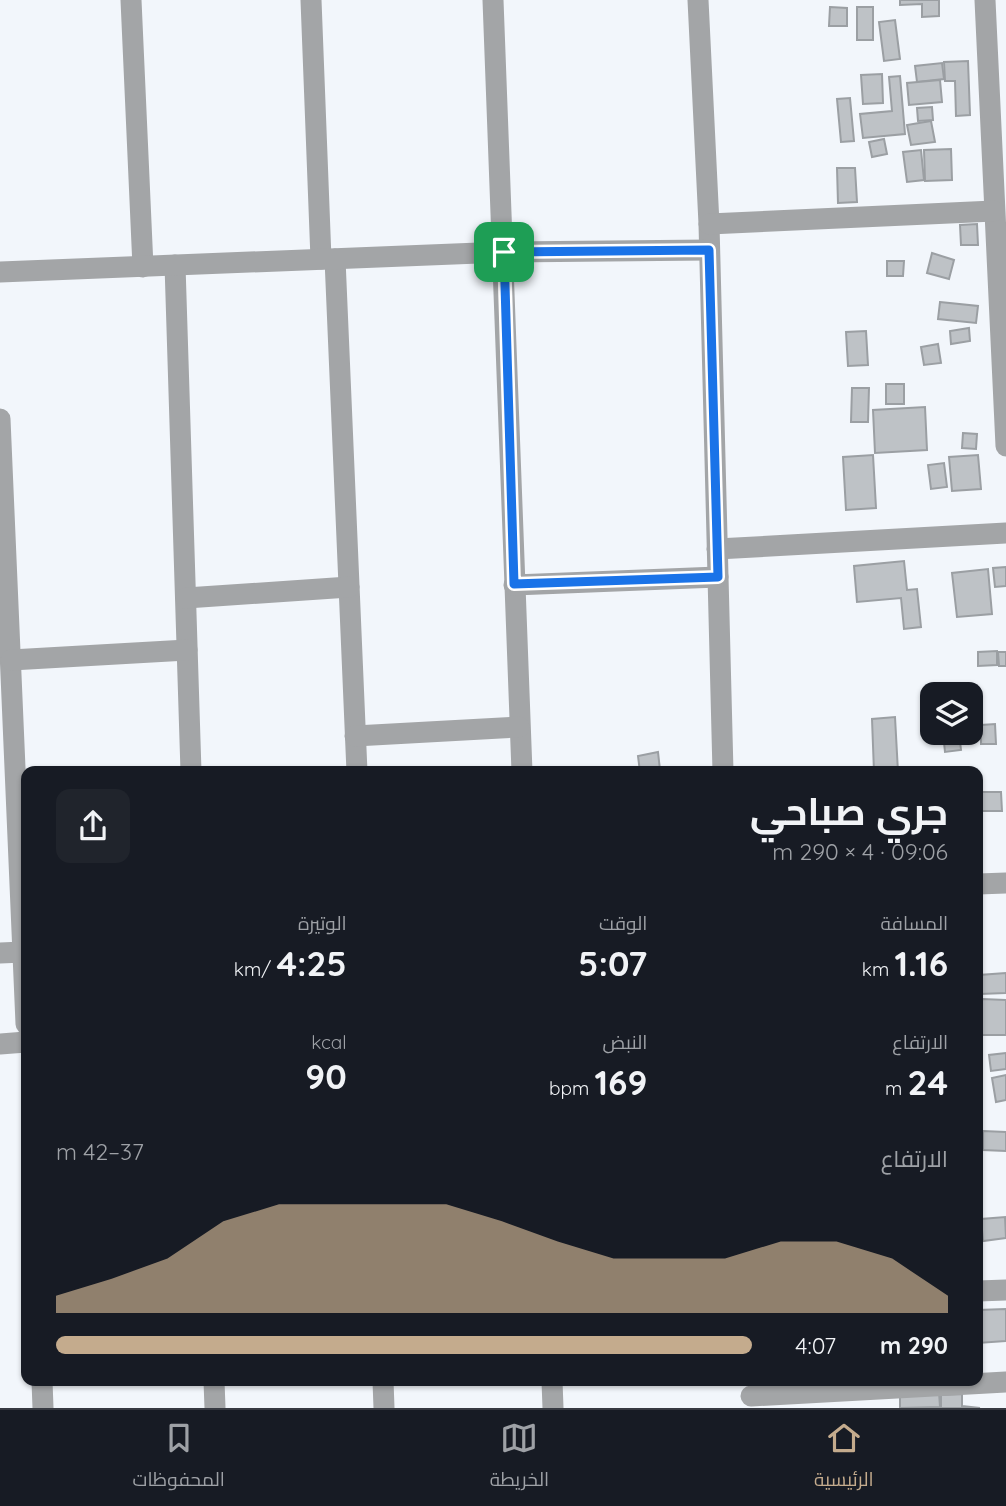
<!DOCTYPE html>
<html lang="ar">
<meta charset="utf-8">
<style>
body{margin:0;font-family:Quicksand,Cairo,sans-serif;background:#20242c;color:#f1f3f6;direction:rtl;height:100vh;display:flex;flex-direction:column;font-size:26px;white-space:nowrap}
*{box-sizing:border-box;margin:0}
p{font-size:23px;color:#9ea1a6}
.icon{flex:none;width:38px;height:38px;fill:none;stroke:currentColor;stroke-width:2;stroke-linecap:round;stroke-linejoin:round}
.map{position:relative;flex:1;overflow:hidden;direction:ltr}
.panel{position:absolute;left:21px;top:766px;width:962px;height:620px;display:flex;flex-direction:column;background:#171b24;border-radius:14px;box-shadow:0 2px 5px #0004;direction:rtl}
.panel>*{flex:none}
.fabs{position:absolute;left:920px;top:682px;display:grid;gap:14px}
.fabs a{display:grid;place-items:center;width:63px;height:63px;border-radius:14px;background:#171b24;box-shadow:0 2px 5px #0004;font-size:35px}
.pin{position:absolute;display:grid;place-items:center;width:60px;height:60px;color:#fff;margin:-30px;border-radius:14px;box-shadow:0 4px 10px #0006}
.round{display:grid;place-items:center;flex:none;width:74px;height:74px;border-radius:14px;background:#20242c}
.overview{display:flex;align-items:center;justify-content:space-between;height:119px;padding:0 35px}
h1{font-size:38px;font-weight:700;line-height:52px}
.stats{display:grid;grid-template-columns:repeat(3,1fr);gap:10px;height:119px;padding:7px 35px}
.stats div{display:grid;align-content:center}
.stats b{font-size:35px;font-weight:700}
.stats small{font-size:19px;font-weight:400}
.stats p{font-size:19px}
.chart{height:196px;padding:14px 35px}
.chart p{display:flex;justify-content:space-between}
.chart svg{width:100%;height:126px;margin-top:7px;fill:#c4ab8d;opacity:.7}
ul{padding:0 35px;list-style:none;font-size:23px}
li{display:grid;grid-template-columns:112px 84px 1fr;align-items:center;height:52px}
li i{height:18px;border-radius:9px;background:#c4ab8d}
.tab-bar{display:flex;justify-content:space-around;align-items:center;height:98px;border-top:2px solid #363941;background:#171b24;font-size:19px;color:#9ea1a6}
.tab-bar a{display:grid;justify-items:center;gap:4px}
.tab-bar .selected{color:#c4ab8d}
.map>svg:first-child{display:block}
.building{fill:#bec2c6;stroke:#9b9fa3;stroke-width:2}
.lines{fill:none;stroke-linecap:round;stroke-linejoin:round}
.minor{stroke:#a3a5a7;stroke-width:21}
.route-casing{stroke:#fff;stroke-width:14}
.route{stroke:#1a73e8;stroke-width:9}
</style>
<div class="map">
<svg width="1006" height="1408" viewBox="0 0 1006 1408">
<rect width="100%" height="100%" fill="#f2f6fb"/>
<g class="building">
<polygon points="900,0 939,0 939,16 922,17 922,4 900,5"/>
<polygon points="830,7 847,8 847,26 829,26"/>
<rect x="857" y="7" width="16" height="33"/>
<polygon points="895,20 900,59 884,61 879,22"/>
<polygon points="968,61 970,115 956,116 955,81 945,81 944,62"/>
<polygon points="942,63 944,79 917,82 915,66"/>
<polygon points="882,74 883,103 863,104 861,75"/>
<polygon points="900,76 905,134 863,138 860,114 892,111 889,77"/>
<polygon points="940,80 942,102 909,105 907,83"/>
<polygon points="850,98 854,141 841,142 837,99"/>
<polygon points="932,107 933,120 918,121 917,108"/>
<polygon points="931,121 935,142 911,145 907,125"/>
<polygon points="884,139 887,154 872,157 869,142"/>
<polygon points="951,149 952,180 925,181 924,150"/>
<polygon points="921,150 924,180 907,182 903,152"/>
<polygon points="837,168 855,168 857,202 838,203"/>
<polygon points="977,224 978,245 961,245 960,225"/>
<polygon points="932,253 954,260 949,279 927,273"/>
<polygon points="887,261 904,261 903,276 887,276"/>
<polygon points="940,302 978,306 976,323 938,319"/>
<polygon points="969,328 970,341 951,344 950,331"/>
<polygon points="866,331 868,365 848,366 846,332"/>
<polygon points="938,344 941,363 924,365 921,347"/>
<rect x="886" y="384" width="18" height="20"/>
<polygon points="852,388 869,388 868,422 851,422"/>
<polygon points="925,407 927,450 875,453 873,410"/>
<polygon points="963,433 977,434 976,449 962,448"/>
<polygon points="873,455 876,508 846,510 843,457"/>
<polygon points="978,455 981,489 952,491 949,457"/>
<polygon points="944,463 947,487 931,489 928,465"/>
<polygon points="904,561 907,590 917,589 921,627 904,629 901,598 857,602 854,566"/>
<polygon points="1006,567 1006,586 995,587 993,568"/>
<polygon points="988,569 992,614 957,617 952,573"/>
<polygon points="997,651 997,665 978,666 978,652"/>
<polygon points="998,652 1006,652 1006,666 999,666"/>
<polygon points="895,717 898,772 874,772 872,719"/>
<polygon points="995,724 996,744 981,744 981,725"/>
<polygon points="943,733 959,733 961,750 945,752"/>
<polygon points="658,752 660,770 640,772 638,756"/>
<polygon points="978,792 1001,792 1002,811 978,811"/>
<polygon points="1006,973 1006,993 980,994 979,975"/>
<polygon points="982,999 1006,1000 1006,1035 981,1035"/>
<polygon points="1006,1053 1006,1069 991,1071 989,1055"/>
<polygon points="1006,1075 1006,1100 996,1102 992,1078"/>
<polygon points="983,1131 1006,1132 1006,1151 983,1150"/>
<polygon points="1005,1217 1006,1238 983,1241 981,1219"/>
<polygon points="1006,1309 1006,1341 978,1343 978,1310"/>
<polygon points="939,1392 940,1407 900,1408 900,1394"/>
<polygon points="962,1394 962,1406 980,1408 941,1408 941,1395"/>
</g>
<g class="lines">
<g class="minor">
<polyline points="131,0 143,267"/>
<polyline points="311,0 321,259"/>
<polyline points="493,0 522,772"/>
<polyline points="698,0 709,224 723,772"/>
<polyline points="985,0 1006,446"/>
<polyline points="709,224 994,211"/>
<polyline points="335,259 357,772"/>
<polyline points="175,265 191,772"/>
<polyline points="0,272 504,252 709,250"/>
<polyline points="0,419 26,1024"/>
<polyline points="717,549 1006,533"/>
<polyline points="514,585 718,577"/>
<polyline points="186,598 349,587"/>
<polyline points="11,660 187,650"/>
<polyline points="355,736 519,727"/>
<polyline points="978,884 1006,883"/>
<polyline points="0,953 23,952"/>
<polyline points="0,1044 26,1042"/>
<polyline points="978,1291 1006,1290"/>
<polyline points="42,1381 43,1408"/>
<polyline points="214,1381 215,1408"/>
<polyline points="383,1381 384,1408"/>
<polyline points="552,1381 553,1408"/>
<polyline points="751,1396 1006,1382"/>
</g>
</g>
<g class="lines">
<g class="route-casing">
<polygon id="route" points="709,250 718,577 514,584 504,252"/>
</g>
<use href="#route" class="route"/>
</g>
</svg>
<div class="fabs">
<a><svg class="icon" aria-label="layers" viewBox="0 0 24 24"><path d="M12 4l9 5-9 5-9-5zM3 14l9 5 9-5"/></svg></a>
</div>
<div class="pin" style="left:504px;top:252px;background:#1e9e55"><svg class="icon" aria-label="arrive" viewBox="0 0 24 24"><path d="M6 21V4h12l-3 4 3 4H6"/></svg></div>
<section class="panel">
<div class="overview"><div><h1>جري صباحي</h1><p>09:06 · 4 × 290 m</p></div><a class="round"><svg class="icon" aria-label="share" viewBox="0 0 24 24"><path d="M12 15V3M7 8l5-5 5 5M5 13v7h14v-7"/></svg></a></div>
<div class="stats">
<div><p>المسافة</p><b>1.16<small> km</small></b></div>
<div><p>الوقت</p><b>5:07</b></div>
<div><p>الوتيرة</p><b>4:25<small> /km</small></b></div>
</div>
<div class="stats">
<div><p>الارتفاع</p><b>24<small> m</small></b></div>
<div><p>النبض</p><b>169<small> bpm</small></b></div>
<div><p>kcal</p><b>90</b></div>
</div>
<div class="chart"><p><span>الارتفاع</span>37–42 m</p>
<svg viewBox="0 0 160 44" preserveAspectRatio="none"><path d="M0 44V38L10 32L20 25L30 12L40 6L50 6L60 6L70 6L80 12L90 19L100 25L110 25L120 25L130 19L140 19L150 25L160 38V44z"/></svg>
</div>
<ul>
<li><b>290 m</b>4:07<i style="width:100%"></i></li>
</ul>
</section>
</div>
<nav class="tab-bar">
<a class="selected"><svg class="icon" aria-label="home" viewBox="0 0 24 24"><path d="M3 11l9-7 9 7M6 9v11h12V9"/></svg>الرئيسية</a>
<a><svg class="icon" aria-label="map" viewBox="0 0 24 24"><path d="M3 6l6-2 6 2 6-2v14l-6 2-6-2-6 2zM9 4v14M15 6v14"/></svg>الخريطة</a>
<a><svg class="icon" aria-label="saved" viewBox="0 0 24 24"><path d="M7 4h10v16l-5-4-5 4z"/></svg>المحفوظات</a>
</nav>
